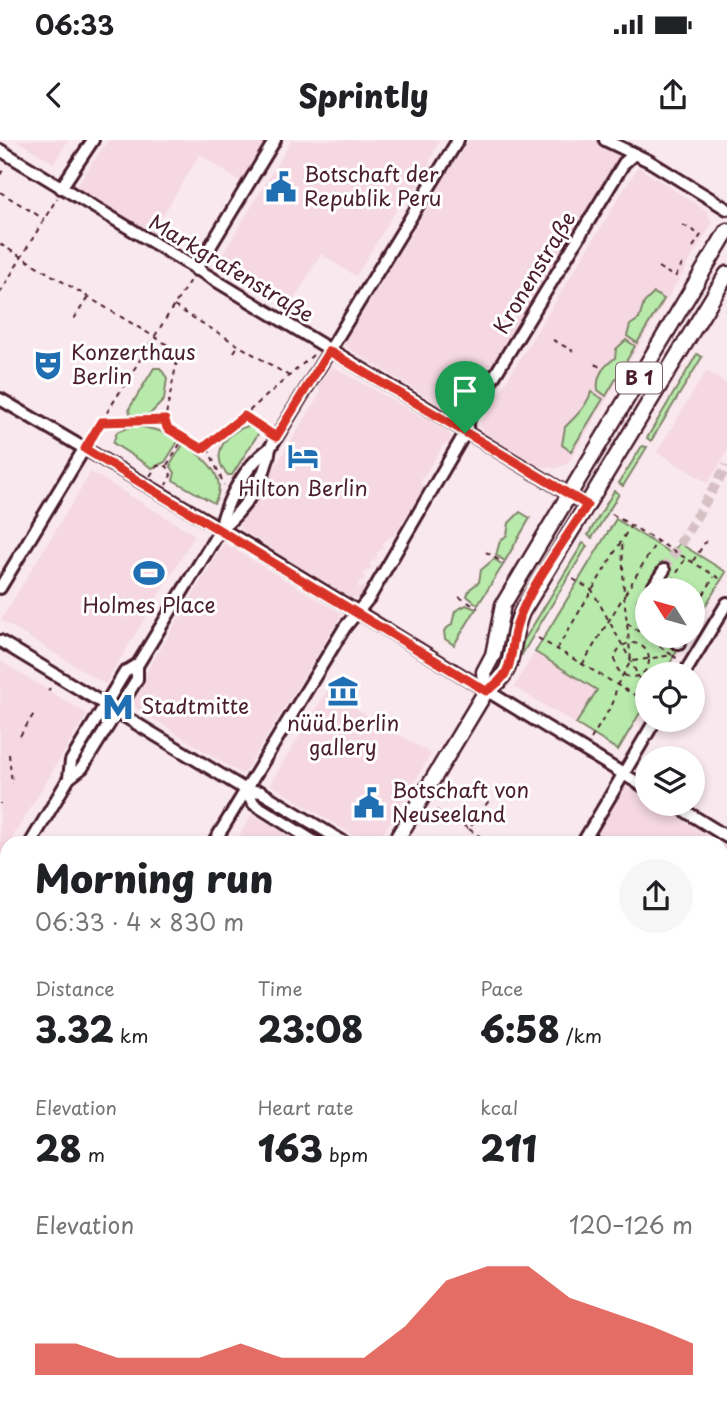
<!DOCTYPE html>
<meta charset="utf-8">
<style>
body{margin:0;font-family:"Playpen Sans",sans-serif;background:#f6f6f6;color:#202124;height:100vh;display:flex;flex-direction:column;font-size:26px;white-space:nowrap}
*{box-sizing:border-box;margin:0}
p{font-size:23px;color:#757577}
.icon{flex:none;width:38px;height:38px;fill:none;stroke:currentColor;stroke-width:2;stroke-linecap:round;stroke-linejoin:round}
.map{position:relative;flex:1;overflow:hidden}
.sheet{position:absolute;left:0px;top:696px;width:728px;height:569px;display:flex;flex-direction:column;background:#fff;border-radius:21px 21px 0 0;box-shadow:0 4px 10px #0003}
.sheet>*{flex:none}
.needle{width:46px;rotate:307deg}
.fabs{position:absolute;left:635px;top:438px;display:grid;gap:14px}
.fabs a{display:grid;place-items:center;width:70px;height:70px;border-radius:50%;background:#fff;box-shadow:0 4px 10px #0003;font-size:35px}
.pin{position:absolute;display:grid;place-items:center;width:60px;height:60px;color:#fff;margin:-72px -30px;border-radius:50% 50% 50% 0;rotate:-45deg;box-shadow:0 0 7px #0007}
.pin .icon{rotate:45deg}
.round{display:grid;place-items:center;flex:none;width:74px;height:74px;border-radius:37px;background:#f6f6f6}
.summary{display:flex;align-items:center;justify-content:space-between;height:119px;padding:0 35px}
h1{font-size:38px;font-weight:800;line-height:52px}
.figures{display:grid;grid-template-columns:repeat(3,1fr);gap:10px;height:119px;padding:7px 35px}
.figures div{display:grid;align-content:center}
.figures b{font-size:35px;font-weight:800}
.figures small{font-size:19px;font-weight:400}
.figures p{font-size:19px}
.chart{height:196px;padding:14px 35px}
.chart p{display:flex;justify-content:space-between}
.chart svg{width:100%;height:126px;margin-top:7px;fill:#d93025;opacity:.7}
.status{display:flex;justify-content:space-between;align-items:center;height:49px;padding:0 35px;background:#fff;direction:ltr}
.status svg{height:19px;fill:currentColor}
header{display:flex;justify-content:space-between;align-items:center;height:91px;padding:0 35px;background:#fff;font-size:32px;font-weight:800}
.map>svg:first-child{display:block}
.built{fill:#f5d8e1}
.green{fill:#b7eaab;stroke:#80846b;stroke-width:2}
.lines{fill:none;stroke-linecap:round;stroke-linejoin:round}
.minor-tunnel{stroke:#d6c0c6;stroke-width:10;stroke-dasharray:10 5;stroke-linecap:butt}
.minor-casing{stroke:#4a1f2b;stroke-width:16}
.major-casing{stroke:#4a1f2b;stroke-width:19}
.path{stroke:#4a1f2b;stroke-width:2;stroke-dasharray:5 5;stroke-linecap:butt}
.minor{stroke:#fff;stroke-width:10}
.major{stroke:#fff;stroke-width:14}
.route-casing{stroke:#fff;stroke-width:14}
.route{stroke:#d93025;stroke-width:9}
.labels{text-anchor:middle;stroke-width:6;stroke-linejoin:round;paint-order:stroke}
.shield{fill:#fff;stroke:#80626b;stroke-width:2}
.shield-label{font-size:19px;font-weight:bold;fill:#4a1f2b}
.poi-label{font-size:21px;fill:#4a1f2b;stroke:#fff;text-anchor:start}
.street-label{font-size:21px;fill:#4a1f2b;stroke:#fff}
</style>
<div class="status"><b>06:33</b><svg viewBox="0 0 49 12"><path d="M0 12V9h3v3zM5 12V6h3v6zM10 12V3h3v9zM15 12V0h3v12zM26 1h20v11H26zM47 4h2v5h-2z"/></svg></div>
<header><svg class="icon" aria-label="back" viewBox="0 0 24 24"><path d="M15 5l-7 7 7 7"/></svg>Sprintly<svg class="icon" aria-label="share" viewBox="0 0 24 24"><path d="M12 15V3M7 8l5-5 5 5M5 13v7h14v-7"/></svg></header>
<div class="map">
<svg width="727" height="1265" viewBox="0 0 727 1265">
<rect width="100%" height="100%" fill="#f9e8ed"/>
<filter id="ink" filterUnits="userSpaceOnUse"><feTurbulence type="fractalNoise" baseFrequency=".0143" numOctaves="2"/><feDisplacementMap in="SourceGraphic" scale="14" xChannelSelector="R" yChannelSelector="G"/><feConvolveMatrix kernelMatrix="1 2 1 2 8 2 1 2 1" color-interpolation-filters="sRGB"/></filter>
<g filter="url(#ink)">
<g class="built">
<polygon points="16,0 68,0 54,23"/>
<polygon points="108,0 268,0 242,43 200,14 152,93 76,47"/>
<polygon points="292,0 439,0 422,40 414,50 407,52 356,136 321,114 290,166 218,122"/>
<polygon points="469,0 593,0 620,17 465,275 460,277 343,205 428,67 426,63 449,25 453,25"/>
<polygon points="638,27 707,71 712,84 568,323 557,328 539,326 483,292 480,284"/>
<polygon points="333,227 447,291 452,298 450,304 444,304 420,342 424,347 395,394 382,403 384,408 376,413 378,418 369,423 372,428 363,433 365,438 357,443 359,448 371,445 361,459 350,457 241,390 239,385 320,254 318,246"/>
<polygon points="706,231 727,244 727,312 708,343 657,312"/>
<polygon points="91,332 195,395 105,544 1,480"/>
<polygon points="224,403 342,474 243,635 128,563"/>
<polygon points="535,512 598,551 576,584 514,547"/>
<polygon points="0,521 87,574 0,718"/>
<polygon points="327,551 431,614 377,703 366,703 270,644"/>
<polygon points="628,645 638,649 648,663 655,663 721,704 592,703 622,649"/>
<polygon points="252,674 300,703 235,703"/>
<polygon points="721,704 727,707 727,750 721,760"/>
<polygon points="727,787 727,933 721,930 721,796"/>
<polygon points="727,961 727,1038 721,1048 721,962"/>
</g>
<g class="green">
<polygon points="654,153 664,159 637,203 627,196 630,185 639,179 644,163"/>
<path d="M626,200L635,206L606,256L598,250C596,235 604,226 615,218L616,209Z"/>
<polygon points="697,214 702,217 651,301 647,298"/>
<polygon points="154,228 160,228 167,238 164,260 149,275 131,276 129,269"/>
<path d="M591,252L603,259L571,311L562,305L565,287C575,277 587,266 591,252Z"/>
<polygon points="134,285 160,291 179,300 165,322 152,328 113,303 117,292"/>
<path d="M251,286L257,289L258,294L232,335H228C208,316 227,288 251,286Z"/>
<path d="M184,303C203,317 230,337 214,363L173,340L175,333L170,325Z"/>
<polygon points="642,306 647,307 623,346 619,343"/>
<polygon points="614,351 619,354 592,398 588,395"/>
<polygon points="520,372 530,378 505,421 496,415 500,401 507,395 509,383"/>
<path d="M616,379L672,414L679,403L726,432L693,486V450H658L668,433L658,427C650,441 635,457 639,475C641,483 647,486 648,495H657L677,511L664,534H648L647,561L618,610L576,584L597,550L535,512Z"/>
<polygon points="583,403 587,406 521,516 523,502"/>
<polygon points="494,419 503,425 478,465 467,456 470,449 479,442 481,430"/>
<polygon points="466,465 476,469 454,505 445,499 444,491 452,484 455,471"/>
</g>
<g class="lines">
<polyline class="minor-tunnel" points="664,430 727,326"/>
<g class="minor-casing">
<g id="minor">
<polyline points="605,0 649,21 727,69"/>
<polyline points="0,10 587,365"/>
<polyline points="61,48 93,0"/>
<polyline points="196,130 275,0"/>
<polyline points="0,259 235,397 648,649"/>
<path d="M220,390C226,360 245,326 270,308L458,0"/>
<polyline points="0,448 84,309"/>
<polyline points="651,450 664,430"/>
<polyline points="648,455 644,462 648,479"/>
<polyline points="668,495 679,504"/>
<polyline points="0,501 246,650 261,652 347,704"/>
<polyline points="684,534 727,463"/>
<path d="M69,638L71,621L125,532L138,524L220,390C244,370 266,339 270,308"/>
<polyline points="246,650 254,664 318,704"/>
<polyline points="672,663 727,697"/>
<polyline points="30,704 69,638 82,628 137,539 137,526"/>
<polyline points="213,704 345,487 369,458 465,293 470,276 624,23 633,15"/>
<polyline points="582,704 656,579"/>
<polyline points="0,752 7,741"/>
<polyline points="721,773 727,763"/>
<polyline points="0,879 7,883"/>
<polyline points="721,939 727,942"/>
<polyline points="721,1077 727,1067"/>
<polyline points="367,1265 369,1258"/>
<polyline points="408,1265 410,1258"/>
<polyline points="604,1265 608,1258"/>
</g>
</g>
<g class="major-casing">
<g id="major">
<polyline points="486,551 484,532 493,515 503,465 727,91"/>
<path d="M394,704L486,551C520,531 508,503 522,472L727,134"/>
<polyline points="0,1242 7,1244"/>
<polyline points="47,1258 67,1265"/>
</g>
</g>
<g class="path">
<polyline points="0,35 5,27"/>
<polyline points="0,52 44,79"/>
<polyline points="683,85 701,95 693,107"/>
<polyline points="0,104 196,222"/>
<polyline points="658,127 675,137 683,123"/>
<polyline points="0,153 57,58"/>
<polyline points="174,166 289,236"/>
<polyline points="727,170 727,171"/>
<polyline points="74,179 88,157"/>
<polyline points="553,200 573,211"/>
<polyline points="179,211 165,280 168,288 202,309 208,307 313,215"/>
<polyline points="234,212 238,206"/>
<polyline points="595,224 600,227"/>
<polyline points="245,277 267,291"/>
<polyline points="102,282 163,280"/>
<polyline points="91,298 190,140"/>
<polyline points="208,308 224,345"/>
<polyline points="167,325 187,293"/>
<polyline points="150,336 157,326 167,326 171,335 166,345"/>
<polyline points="612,374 724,441"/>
<polyline points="486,412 505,424"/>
<polyline points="693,421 706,401"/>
<polyline points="573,439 592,450 631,521 648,558"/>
<polyline points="667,450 685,419"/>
<polyline points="625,454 657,401"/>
<polyline points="459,457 478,468"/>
<polyline points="693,472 714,437"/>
<polyline points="627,483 672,515"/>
<polyline points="693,489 695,490"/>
<polyline points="538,498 648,563"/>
<circle cx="632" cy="520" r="17"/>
<polyline points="557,509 631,385"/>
<polyline points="633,521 672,515 678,519"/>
<polyline points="582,525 622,459"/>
<polyline points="48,551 50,548"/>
<polyline points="20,596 35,572"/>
<polyline points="591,599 613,563 617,545 631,521 624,456 622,400"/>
<polyline points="9,614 12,644"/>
<polyline points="0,664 0,663"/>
<polyline points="436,670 442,674"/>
<polyline points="479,673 489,661"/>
<polyline points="455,681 469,689 474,682"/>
<polyline points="469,689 491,704"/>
<polyline points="0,1050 7,1040"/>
<polyline points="560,1258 560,1261"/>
<polyline points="692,1265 692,1258"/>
</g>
<use href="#minor" class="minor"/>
<use href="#major" class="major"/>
</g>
</g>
<g class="lines" filter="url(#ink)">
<g class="route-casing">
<path id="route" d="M329,211L587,365C566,399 530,446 518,481C507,512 519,532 486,551L85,309L101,282L165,280L167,288L202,309L244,276L276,297Z"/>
</g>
<use href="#route" class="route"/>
</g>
<defs>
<g id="civic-bare" transform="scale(2.415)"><path d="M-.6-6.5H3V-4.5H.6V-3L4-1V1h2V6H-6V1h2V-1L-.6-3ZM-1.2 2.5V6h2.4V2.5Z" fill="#1f6fb2" stroke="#fff" stroke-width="2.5" paint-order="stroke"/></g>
<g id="theatre-bare" transform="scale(2.415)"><path d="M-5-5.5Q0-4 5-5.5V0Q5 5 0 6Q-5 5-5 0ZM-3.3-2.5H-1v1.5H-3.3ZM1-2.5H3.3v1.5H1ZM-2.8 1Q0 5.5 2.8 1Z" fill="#1f6fb2" stroke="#fff" stroke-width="2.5" paint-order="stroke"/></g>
<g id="hotel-bare" transform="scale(2.415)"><path d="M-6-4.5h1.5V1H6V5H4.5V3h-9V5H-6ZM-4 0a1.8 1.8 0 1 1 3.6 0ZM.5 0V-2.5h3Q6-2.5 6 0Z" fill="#1f6fb2" stroke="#fff" stroke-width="2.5" paint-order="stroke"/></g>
<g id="stadium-bare" transform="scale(2.415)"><path d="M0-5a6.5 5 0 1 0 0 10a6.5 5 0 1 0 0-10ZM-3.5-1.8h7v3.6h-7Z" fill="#1f6fb2" stroke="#fff" stroke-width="2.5" paint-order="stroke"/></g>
<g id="museum-bare" transform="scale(2.415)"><path d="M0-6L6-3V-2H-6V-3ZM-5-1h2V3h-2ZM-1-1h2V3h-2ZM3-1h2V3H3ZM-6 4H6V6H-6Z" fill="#1f6fb2" stroke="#fff" stroke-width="2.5" paint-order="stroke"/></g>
<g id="metro-bare" transform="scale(2.415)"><path d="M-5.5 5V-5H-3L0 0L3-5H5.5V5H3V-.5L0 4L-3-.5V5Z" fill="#1f6fb2" stroke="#fff" stroke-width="2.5" paint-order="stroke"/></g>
</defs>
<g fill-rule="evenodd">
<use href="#civic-bare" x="281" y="47"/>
<use href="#theatre-bare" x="48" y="225"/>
<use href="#hotel-bare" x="303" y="316"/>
<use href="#stadium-bare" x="149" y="433"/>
<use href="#museum-bare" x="343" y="551"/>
<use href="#metro-bare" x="118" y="567"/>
<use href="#civic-bare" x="369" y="663"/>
</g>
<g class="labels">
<rect class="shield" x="616" y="222.5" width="46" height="31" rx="5"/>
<g class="shield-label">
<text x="639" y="245">B 1</text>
</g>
<g class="poi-label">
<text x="304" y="42">Botschaft der<tspan x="304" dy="24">Republik Peru</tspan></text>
<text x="71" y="220">Konzerthaus<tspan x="71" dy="24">Berlin</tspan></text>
<text x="303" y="356" text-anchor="middle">Hilton Berlin</text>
<text x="149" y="473" text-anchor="middle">Holmes Place</text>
<text x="141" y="574">Stadtmitte</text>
<text x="343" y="591" text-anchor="middle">nüüd.berlin<tspan x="343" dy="24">gallery</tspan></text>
<text x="392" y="658">Botschaft von<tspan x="392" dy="24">Neuseeland</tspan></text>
</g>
<g class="street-label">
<text transform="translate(231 129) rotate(31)" y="7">Markgrafenstraße</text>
<text transform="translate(535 133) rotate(-59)" y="7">Kronenstraße</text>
</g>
</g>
</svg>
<div class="fabs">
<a><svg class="needle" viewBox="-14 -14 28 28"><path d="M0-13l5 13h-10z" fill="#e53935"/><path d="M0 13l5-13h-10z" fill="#757577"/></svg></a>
<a><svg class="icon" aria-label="locate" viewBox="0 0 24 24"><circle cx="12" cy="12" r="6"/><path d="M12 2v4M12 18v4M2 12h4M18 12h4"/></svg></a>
<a><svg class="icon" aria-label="layers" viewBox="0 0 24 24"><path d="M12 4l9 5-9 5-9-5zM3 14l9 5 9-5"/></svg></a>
</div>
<div class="pin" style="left:465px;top:293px;background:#1e9e55"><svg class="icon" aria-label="arrive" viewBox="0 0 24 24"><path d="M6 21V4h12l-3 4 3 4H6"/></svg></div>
<section class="sheet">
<div class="summary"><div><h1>Morning run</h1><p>06:33 · 4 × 830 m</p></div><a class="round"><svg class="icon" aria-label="share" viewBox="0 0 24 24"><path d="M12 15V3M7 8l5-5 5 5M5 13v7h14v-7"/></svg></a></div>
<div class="figures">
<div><p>Distance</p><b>3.32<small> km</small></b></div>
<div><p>Time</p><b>23:08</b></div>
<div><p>Pace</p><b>6:58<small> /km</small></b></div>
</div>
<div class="figures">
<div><p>Elevation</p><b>28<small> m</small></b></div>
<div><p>Heart rate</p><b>163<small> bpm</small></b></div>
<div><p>kcal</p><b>211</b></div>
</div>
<div class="chart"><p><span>Elevation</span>120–126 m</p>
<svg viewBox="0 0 160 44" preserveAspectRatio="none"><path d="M0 44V33L10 33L20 38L30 38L40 38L50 33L60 38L70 38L80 38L90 27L100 11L110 6L120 6L130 17L140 22L150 27L160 33V44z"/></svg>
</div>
</section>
</div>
